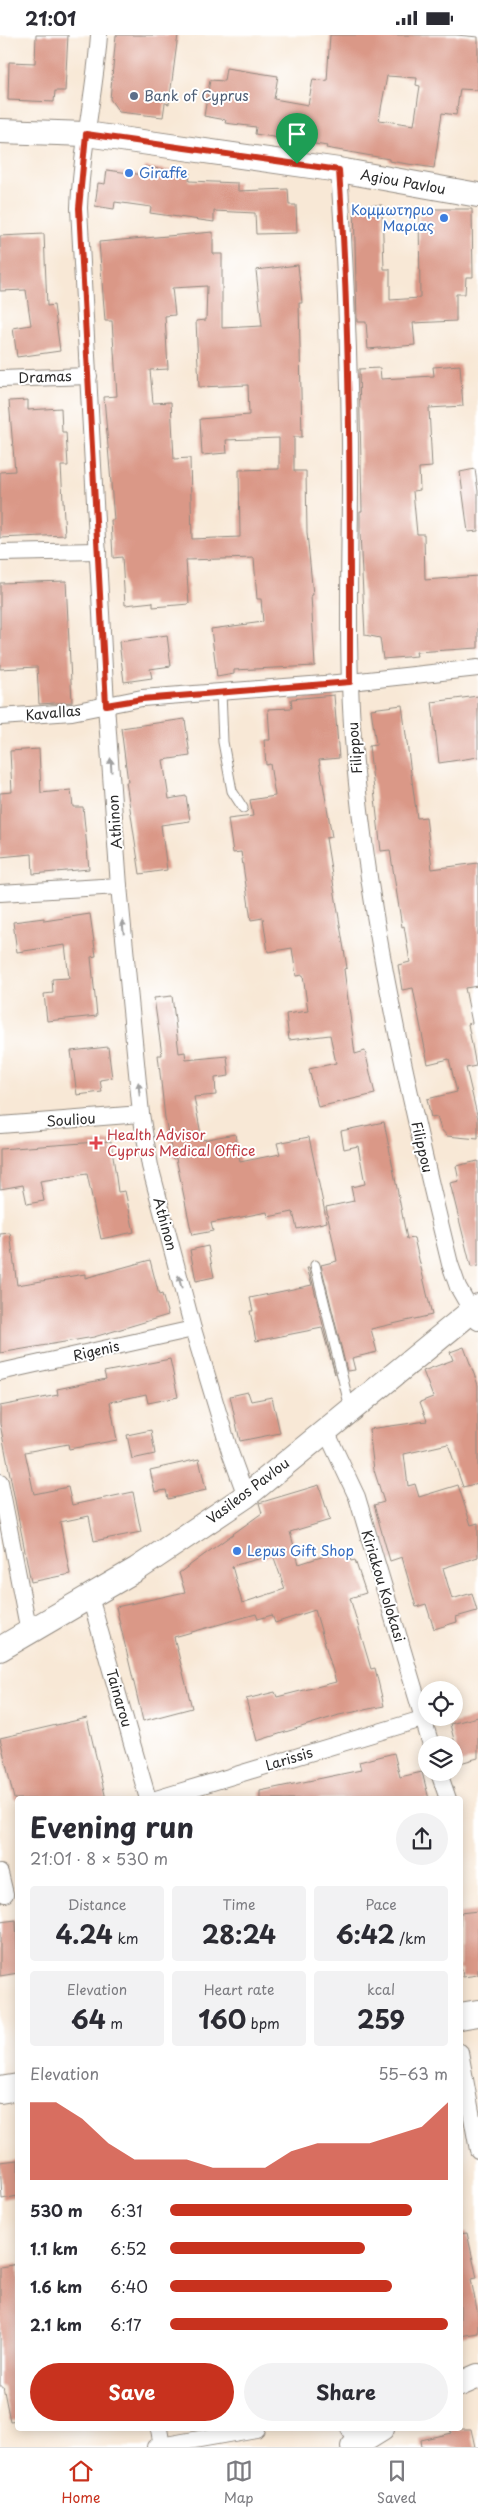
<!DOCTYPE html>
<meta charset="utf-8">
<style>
body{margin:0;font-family:"Playpen Sans",sans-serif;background:#f2f2f3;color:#2b2b33;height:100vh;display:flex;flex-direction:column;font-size:19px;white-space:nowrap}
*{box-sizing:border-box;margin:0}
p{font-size:16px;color:#7c7c81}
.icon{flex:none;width:28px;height:28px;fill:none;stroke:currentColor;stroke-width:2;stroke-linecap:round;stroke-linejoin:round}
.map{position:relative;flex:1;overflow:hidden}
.side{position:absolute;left:15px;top:1761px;width:448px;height:635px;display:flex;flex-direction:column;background:#fff;border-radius:5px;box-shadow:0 2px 12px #0003}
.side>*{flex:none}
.controls{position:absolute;left:418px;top:1646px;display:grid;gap:10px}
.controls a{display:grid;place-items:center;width:45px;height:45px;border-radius:50%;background:#fff;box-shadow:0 2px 12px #0003;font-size:25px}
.pin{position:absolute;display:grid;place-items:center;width:42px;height:42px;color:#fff;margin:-51px -21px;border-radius:50% 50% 50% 0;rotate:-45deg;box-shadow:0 0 5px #0007}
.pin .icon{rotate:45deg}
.round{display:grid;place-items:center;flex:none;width:52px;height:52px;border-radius:26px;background:#f2f2f3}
.summary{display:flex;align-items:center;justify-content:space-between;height:85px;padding:0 15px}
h1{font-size:28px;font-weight:700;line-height:38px}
.metrics{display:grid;grid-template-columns:repeat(3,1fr);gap:8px;height:85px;padding:5px 15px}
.metrics div{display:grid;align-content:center;border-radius:5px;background:#f2f2f3;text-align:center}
.metrics b{font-size:25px;font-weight:700}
.metrics small{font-size:14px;font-weight:400}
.metrics p{font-size:14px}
.chart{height:140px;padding:10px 15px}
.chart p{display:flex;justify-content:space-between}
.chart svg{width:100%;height:90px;margin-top:5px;fill:#c8321e;opacity:.7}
.primary-button{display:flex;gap:10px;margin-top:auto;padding:10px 15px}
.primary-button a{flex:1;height:58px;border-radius:30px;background:#c8321e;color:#fff;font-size:20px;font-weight:700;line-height:58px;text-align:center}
.primary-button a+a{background:#f2f2f3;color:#2b2b33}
ul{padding:0 15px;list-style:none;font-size:16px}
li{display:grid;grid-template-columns:80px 60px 1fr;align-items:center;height:38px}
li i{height:12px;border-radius:6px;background:#c8321e}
.status{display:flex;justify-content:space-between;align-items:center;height:35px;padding:0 25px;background:#fff;direction:ltr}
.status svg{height:14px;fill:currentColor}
.dock{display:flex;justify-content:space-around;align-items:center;height:70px;border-top:1px solid #e1e1e2;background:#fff;font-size:14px;color:#7c7c81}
.dock a{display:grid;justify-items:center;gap:2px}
.dock .current{color:#c8321e}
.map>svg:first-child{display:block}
.building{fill:#da9887;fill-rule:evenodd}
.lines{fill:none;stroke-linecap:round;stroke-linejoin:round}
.lane-casing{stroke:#928a80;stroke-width:11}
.street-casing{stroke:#928a80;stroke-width:18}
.secondary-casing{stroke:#928a80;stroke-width:26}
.primary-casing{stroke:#928a80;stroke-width:28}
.lane{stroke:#fff;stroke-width:9}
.street{stroke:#fff;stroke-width:16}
.secondary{stroke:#fff;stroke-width:24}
.primary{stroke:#fff;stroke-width:26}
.oneway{fill:#a0a0a0}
.route-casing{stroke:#fff;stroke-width:10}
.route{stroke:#c8321e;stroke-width:6}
.service-dot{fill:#5c6f8a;stroke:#fff;stroke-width:2}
.shop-dot{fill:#3f7fe0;stroke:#fff;stroke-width:2}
.health-dot{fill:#e0444e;stroke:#fff;stroke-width:2}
.labels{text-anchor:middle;stroke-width:4;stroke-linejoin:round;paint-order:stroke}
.service-label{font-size:14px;fill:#4e5e75;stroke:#fff;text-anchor:start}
.shop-label{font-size:14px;fill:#366cbe;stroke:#fff;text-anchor:start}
.street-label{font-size:14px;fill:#2b2b2b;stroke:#fff}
.health-label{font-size:14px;fill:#be3a42;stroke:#fff;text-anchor:start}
</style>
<div class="status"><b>21:01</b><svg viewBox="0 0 49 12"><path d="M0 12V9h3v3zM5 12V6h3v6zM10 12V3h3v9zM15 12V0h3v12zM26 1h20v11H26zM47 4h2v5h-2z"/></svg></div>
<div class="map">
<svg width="478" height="2412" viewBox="0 0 478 2412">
<rect width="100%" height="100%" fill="#fff"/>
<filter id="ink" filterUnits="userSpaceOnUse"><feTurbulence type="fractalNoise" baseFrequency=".02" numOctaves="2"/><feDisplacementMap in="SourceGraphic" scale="10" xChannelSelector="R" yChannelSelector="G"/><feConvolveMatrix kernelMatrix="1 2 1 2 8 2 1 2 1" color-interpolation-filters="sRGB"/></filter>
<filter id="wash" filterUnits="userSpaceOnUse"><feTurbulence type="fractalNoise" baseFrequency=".0096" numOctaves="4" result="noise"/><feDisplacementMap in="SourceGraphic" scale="20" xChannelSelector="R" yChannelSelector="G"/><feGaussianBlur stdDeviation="1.12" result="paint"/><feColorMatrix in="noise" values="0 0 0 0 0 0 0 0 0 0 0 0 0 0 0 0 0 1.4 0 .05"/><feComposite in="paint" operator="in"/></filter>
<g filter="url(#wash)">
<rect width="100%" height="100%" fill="#f8e8d6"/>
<g id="blocks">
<g class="building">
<polygon points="36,0 68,0 65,56 55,56 54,67 8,65 9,27 35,28"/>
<polygon points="116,0 178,0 169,69 165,68 163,82 119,77 110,64"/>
<path d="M330,0H456L478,2V55L460,54L456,80L442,78L434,133L389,126V124L326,113L327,111L255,99L256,92L225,88L226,85L204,81L210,45L224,46L226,33L278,41L274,64L308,70L313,44L327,46ZM387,41L417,43L416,50L420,51L414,90L379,85Z"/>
<polygon points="145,132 190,138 189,146 238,148 238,156 288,154 289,170 296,170 297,198 256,199 255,178 214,176 214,187 150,178 151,172 115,167 114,174 95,171 98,148 105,149 107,135 144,140"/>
<polygon points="354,170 382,170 384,234 390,234 390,265 420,263 419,174 472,174 473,242 466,242 465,259 456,259 456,286 413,288 415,310 368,314 366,287 357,287"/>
<path d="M213,197V219H222V293L262,291L256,235L298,230L302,268H299L302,402H294V436H306L307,498L313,560H311L315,631L234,635V639L217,642L211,594L263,587L261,564H257L254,523L186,525L189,569L153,572V567L125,570L122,522L113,523L111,485H114L104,362L117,361L112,286H105L99,207ZM207,251L206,285L196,286L199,352L248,350L249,380L200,384L202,420L227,418L226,405L279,403V434L239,435L240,502L192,504L190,423L174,424L171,367L153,368L150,335L168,334L165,281L175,280L172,253Z"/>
<polygon points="44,199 47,271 54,270 60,316 17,322 13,293 31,290 26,255 0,256 0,201"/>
<polygon points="460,330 463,371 429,373 432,432 419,433 420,455 413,456 417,499 424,499 425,545 478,541 478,613 416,617 417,621 383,624 380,603 365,600 360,498 360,476 362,476 359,334 380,333 381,344 434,341 433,332"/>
<polygon points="28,365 28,375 61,373 62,397 66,397 68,431 61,431 65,500 0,503 0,437 15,436 9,366"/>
<polygon points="475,434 478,456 478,496 468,497 460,437"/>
<polygon points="66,546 72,667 39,669 37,632 0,634 0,548"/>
<polygon points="167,600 171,631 150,634 152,643 124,647 119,607"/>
<polygon points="334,660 339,723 319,725 332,802 326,803 347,933 344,934 355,1019 365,1016 375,1059 318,1072 309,1034 336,1028 330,1000 289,1005 286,979 308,976 303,940 296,941 292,913 268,917 263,883 251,885 241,817 233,818 228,784 253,781 250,765 275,761 270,729 266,730 264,705 270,705 268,674 292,673 291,664"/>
<polygon points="478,661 478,722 439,728 432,667"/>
<polygon points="402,670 417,783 426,782 432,834 478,828 478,951 465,953 472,988 468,989 476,1031 466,1033 478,1084 478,1104 447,1101 441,1094 437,1082 431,1083 427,1064 457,1057 449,1024 428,1029 413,953 402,955 398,930 410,927 404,891 402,892 390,815 381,816 369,711 376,710 371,674"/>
<polygon points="185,684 190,721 163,725 169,764 186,761 190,786 161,790 167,835 140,839 126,747 128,747 121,693"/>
<polygon points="39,714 41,758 71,755 73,772 83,772 89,834 33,839 32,819 0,822 0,758 12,757 10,716"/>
<polygon points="90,879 96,921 91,922 97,981 47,986 44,959 53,958 52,944 69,943 65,910 17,917 13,887 44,883 44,886"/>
<polygon points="172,961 179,1018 185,1017 186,1025 227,1021 229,1041 215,1043 216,1060 194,1062 202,1105 235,1099 240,1127 280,1119 277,1108 309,1102 327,1187 297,1194 293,1177 268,1182 267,1177 211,1188 213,1196 192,1200 176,1123 173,1124 165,1083 158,1020 162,1020 154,963"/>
<polygon points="108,1012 112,1043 100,1045 102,1057 77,1060 71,1016"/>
<polygon points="384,1087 407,1204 414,1203 432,1280 371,1294 377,1317 352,1323 355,1335 347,1336 321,1230 337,1226 326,1172 354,1166 351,1152 365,1149 358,1111 344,1114 341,1096"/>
<polygon points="111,1106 118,1157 125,1156 134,1197 101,1204 87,1139 40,1146 44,1166 27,1169 23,1150 0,1154 0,1114"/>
<polygon points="478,1126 478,1231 471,1232 450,1148 459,1146 456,1131"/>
<polygon points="10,1198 17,1250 85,1239 85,1243 150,1225 159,1260 162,1259 168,1280 94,1302 0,1318 0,1199"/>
<polygon points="208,1211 214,1242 196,1246 190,1215"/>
<polygon points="307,1233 309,1233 335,1339 322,1293 256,1306 250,1276 253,1276 250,1263 312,1250"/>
<polygon points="464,1312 478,1350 478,1448 463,1452 448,1409 404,1419 408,1451 415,1449 419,1462 458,1450 471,1490 478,1488 478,1522 443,1533 452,1564 472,1558 477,1576 456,1582 457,1587 434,1594 426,1569 416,1572 402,1522 390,1526 374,1470 384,1467 374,1435 369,1394 427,1386 420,1367 433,1362 423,1336 453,1325 450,1317"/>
<polygon points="170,1324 178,1362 148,1368 146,1359 110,1367 117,1405 69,1414 68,1409 25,1417 34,1459 68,1452 72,1470 133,1457 141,1497 94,1506 89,1481 60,1487 70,1539 31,1547 0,1389 0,1371 58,1360 57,1354 106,1344 104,1337"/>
<polygon points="248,1357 251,1366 272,1362 280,1398 240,1406 230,1361"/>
<polygon points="151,1395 155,1419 132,1424 127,1400"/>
<polygon points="199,1424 206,1455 168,1464 166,1455 155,1457 150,1435"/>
<path d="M319,1450L330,1485L290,1497L299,1529L346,1514L351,1526L355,1525L366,1558L350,1563L371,1634L375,1633L384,1671L339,1680L257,1706L246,1664L275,1657L277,1662L336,1647L315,1575L275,1588L272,1580L258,1584L256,1579L174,1602L192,1673L143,1686L116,1572L185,1557L179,1538L262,1478L259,1468ZM273,1520L285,1554L242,1568L232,1531Z"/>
<polygon points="478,1682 478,1723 460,1728 450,1689"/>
<polygon points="87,1683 106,1764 14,1764 0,1703"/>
<polygon points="394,1718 400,1742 422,1737 429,1764 260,1764 260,1756 361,1735 359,1727"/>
<polygon points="478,1876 478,1940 463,1942 462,1934 460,1934 460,1878"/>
<polygon points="16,1885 18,1938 0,1941 0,1887"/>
<polygon points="18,2125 18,2161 2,2164 0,2127"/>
<polygon points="467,2198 477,2243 471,2244 478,2280 478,2298 460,2301 460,2199"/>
<polygon points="18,2229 18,2385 10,2386 3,2351 0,2351 0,2232"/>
<polygon points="450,2394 471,2394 475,2412 421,2412 420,2405 451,2398"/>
</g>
</g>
</g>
<g filter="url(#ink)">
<use href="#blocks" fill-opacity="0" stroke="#928a80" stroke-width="1"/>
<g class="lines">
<g class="lane-casing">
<g id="lane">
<polyline points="221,657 223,707 232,756 243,773"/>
<polyline points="315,1230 350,1373"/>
</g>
</g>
<g class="street-casing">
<g id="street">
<path d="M99,0C95,58 81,115 79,173L106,670L119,851L141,1079L150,1131L193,1294L230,1417L246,1461"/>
<path d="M339,135C345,225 349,316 350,407C351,510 345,614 354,717C369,890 409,1061 450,1229L458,1252L478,1287"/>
<polyline points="0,344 89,341"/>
<polyline points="0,518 98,516"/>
<polyline points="0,682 72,677 142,663 350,647 478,633"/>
<polyline points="0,858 119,851"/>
<polyline points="0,1090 141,1079"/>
<polyline points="0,1337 193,1294"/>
<polyline points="326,1396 357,1462 431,1710"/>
<polyline points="0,1447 29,1597"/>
<polyline points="90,1562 148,1764"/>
<polyline points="439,1738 448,1764"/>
<polyline points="156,1764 422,1684"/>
<polyline points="0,1838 5,1859"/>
<polyline points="460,2017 478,2115"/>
<polyline points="159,2394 162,2411"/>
<polyline points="349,2394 358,2408"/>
<polyline points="155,2412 256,2394"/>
</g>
</g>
<g class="secondary-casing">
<g id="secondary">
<polyline points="0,96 86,99 339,135 478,160"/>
<polyline points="0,1614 137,1534 246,1461 478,1271"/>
<polyline points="460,2349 478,2341"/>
<polyline points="353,2412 382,2394"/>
</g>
</g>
<g class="primary-casing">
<g id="primary">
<polyline points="460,1981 478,1978"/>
<polyline points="0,2055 18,2052"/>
</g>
</g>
<use href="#lane" class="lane"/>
<use href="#street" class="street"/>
<use href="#secondary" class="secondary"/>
<use href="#primary" class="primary"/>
</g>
<defs><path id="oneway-solid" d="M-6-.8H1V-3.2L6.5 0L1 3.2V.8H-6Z" transform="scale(1.25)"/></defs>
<g class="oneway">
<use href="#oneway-solid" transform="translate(111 730) rotate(-94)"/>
<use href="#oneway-solid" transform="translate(123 892) rotate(-96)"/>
<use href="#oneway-solid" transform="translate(139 1054) rotate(-96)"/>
<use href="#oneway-solid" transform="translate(180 1247) rotate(-105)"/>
</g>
</g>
<g class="lines" filter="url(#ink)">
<g class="route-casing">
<path id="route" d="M86,99L339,135C351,305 350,476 350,647L142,664L106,670L79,173Z"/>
</g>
<use href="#route" class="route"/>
</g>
<circle class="service-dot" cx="134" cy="61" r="5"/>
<g class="shop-dot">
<circle cx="129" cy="138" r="5"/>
<circle cx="444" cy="183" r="5"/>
<circle cx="237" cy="1516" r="5"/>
</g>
<path class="health-dot" d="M93.5 1100.5h5v5h5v5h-5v5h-5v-5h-5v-5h5z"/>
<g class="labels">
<g class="service-label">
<text x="144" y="66">Bank of Cyprus</text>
</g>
<g class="shop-label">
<text x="139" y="143">Giraffe</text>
<text x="434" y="180" text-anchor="end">Κομμωτηριο<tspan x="434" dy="16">Μαριας</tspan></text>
<text x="247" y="1521">Lepus Gift Shop</text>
</g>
<g class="street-label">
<text transform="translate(403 147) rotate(10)" y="5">Agiou Pavlou</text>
<text transform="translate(45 342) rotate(-2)" y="5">Dramas</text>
<text transform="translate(53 678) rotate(-5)" y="5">Kavallas</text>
<text transform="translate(355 713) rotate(-95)" y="5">Filippou</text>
<text transform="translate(115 787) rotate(-94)" y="5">Athinon</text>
<text transform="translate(71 1085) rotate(-4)" y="5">Souliou</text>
<text transform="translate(422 1112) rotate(77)" y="5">Filippou</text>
<text transform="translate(165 1189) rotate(75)" y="5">Athinon</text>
<text transform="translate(96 1316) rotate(-13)" y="5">Rigenis</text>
<text transform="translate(248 1456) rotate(-37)" y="5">Vasileos Pavlou</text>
<text transform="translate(383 1551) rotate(73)" y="5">Kiriakou Kolokasi</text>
<text transform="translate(119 1663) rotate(74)" y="5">Tainarou</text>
<text transform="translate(289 1724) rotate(-17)" y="5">Larissis</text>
</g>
<g class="health-label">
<text x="107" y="1105">Health Advisor<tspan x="107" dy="16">Cyprus Medical Office</tspan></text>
</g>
</g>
</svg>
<div class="controls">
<a><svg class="icon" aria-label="locate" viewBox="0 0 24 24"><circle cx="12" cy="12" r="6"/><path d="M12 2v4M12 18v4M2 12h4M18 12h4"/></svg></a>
<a><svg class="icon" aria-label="layers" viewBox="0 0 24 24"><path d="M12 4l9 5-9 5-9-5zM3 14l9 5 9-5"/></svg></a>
</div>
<div class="pin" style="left:297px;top:129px;background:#1e9e55"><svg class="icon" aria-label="arrive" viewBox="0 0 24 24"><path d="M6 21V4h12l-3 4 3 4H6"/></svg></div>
<section class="side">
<div class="summary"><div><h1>Evening run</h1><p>21:01 · 8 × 530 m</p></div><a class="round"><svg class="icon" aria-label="share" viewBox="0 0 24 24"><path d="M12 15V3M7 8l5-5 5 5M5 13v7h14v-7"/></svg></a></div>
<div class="metrics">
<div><p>Distance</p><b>4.24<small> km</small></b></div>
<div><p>Time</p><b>28:24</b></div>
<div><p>Pace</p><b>6:42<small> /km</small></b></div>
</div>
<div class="metrics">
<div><p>Elevation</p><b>64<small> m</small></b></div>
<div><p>Heart rate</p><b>160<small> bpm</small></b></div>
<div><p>kcal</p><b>259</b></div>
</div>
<div class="chart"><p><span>Elevation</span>55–63 m</p>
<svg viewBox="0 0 160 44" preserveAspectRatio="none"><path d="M0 44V6L10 6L20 14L30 26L40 34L50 34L60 34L70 38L80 38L90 38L100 30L110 26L120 26L130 26L140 22L150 18L160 6V44z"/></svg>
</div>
<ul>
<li><b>530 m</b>6:31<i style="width:87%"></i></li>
<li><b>1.1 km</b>6:52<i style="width:70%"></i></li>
<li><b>1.6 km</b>6:40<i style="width:80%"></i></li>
<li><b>2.1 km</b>6:17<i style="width:100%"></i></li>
</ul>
<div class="primary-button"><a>Save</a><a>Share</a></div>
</section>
</div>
<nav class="dock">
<a class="current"><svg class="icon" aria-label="home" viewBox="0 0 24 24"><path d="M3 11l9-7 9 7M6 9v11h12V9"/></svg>Home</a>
<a><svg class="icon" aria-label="map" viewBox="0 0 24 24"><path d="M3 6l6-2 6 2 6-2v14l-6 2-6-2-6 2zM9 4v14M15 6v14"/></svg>Map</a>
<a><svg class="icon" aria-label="saved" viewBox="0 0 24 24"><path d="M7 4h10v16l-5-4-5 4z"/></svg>Saved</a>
</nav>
